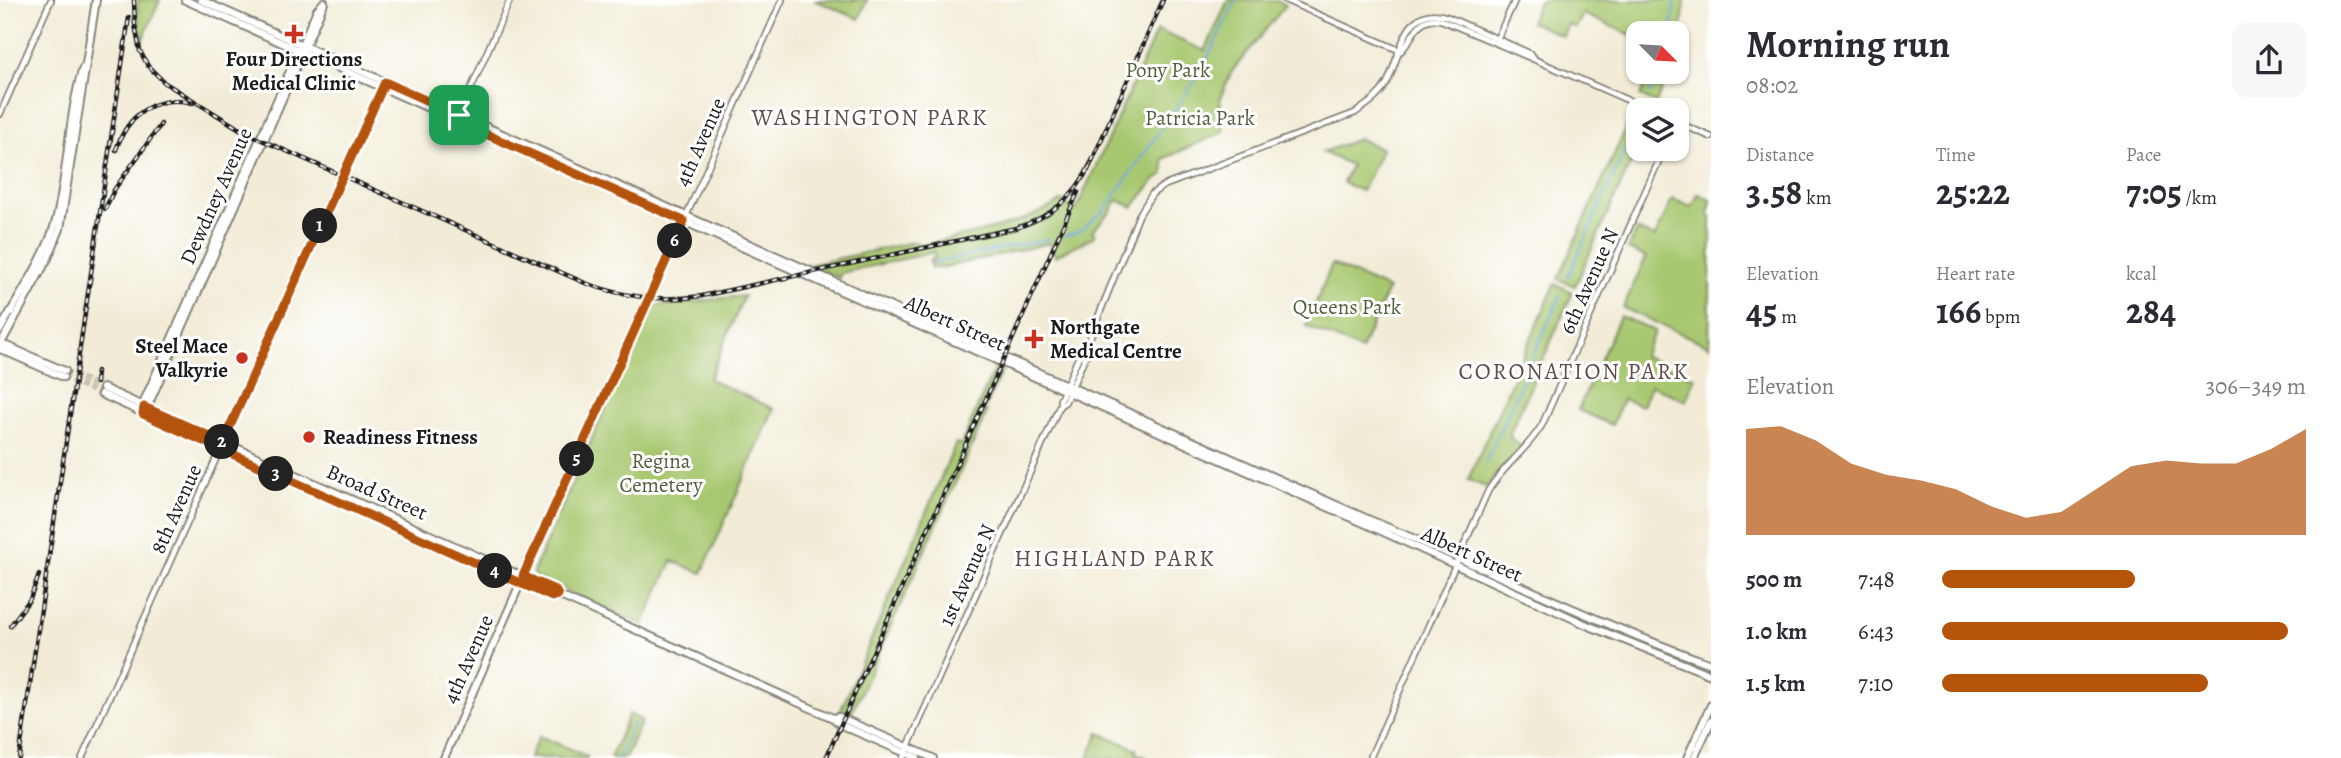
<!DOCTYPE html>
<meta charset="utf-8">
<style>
body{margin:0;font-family:Alegreya,serif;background:#f7f7f7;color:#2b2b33;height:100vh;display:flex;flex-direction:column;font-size:26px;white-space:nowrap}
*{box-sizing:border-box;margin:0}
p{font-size:23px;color:#7c7c81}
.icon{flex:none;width:38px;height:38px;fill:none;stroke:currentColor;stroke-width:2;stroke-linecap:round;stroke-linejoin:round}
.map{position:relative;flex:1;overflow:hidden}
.details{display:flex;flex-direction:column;background:#fff;width:630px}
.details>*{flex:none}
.needle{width:46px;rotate:114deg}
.tools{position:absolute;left:1626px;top:21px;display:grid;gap:14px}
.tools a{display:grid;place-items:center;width:63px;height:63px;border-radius:14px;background:#fff;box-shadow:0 2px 5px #0004;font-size:35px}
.pin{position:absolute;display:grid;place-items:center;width:60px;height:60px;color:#fff;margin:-30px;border-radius:14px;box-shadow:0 4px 10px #0006}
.km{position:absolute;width:35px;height:35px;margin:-18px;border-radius:50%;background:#222;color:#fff;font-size:19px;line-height:35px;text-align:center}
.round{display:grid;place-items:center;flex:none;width:74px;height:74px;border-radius:14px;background:#f7f7f7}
.overview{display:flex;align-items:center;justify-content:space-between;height:119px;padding:0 35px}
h1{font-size:38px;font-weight:700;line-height:52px}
.figures{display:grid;grid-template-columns:repeat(3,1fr);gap:10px;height:119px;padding:7px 35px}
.figures div{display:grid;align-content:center}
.figures b{font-size:35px;font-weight:700}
.figures small{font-size:19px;font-weight:400}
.figures p{font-size:19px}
.chart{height:196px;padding:14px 35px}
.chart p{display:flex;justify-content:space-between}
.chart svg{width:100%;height:126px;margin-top:7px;fill:#b45309;opacity:.7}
ul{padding:0 35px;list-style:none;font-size:23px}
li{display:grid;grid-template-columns:112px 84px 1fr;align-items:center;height:52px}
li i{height:18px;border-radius:9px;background:#b45309}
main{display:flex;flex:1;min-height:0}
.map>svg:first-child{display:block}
.green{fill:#a8c76f;stroke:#627246;stroke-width:2}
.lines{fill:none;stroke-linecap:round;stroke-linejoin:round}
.stream{stroke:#6ba5db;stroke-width:2}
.major-tunnel{stroke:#c7c2b2;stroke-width:6;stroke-dasharray:6 3;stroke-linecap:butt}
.minor-casing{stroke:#87847a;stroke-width:8}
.major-casing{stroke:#87847a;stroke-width:10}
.minor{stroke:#fff;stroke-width:4.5}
.major{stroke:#fff;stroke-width:6}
.rail-casing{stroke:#1c1c1c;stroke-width:4.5}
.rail{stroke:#fff;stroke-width:2;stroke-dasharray:5;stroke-linecap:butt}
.route-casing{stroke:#fff;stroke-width:14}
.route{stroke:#b45309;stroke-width:9}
.poi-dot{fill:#c8321e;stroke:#fff;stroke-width:2.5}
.labels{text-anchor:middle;stroke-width:6;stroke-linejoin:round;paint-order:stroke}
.poi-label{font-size:21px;font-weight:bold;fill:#1c1c1c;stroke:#fff;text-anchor:start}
.park-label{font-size:21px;fill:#54603d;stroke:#fff}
.street-label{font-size:21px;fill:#1c1c1c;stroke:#fff}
.neighbourhood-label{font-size:23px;letter-spacing:2px;fill:#604d4a;stroke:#fff}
</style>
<main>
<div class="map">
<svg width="1711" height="758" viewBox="0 0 1711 758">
<rect width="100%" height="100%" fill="#fff"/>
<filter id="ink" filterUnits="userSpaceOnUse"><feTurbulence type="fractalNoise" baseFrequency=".0143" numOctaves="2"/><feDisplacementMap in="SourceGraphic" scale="14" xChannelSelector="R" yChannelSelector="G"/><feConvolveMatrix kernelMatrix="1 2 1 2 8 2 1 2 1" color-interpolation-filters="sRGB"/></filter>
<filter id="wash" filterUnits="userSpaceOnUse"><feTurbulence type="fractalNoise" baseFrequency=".00686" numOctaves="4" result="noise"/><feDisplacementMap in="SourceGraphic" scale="28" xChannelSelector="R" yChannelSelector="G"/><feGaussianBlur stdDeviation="1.57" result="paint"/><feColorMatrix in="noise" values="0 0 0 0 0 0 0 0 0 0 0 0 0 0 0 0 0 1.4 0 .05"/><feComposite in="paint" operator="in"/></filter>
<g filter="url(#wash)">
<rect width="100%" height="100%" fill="#f2ecd7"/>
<g class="green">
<polygon points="138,0 160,0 142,41 137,14"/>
<polygon points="814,0 867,0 859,19"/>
<path d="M1228,0H1274L1286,5L1232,71L1220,98L1223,132L1163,159L1164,174L1154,181L1133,207L1117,200L1111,211L1092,231L1095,234L1093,237L1055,256L1050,243L941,268H931L930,260L935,258L934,252L841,273L839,278L809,265L913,242L924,245C971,233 1020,227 1061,201L1076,210L1157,30L1205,51Z"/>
<polygon points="1540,0 1685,0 1679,53 1677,58 1676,33 1653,33 1644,30 1642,33 1638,33 1638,38 1583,14 1576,28 1568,24 1563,36 1530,22"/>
<polygon points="1651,72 1670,72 1656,103 1640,96"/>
<polygon points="1635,108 1641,110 1638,110 1638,147 1575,286 1558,279"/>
<polygon points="1359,139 1382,149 1362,191 1343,183 1351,165 1322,152"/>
<polygon points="1698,194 1711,200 1708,214 1711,216 1709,346 1623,308 1646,257 1628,249 1637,230 1655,237 1672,199 1692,207"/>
<polygon points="1332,264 1388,289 1361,350 1306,326"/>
<polygon points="1555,284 1573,292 1510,433 1511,438 1523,448 1502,467 1486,487 1468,480"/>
<polygon points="744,296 709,379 774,409 702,573 672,561 643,625 535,577 533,572 648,312 657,306"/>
<polygon points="1620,316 1655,331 1643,356 1695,378 1686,401 1651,385 1642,406 1623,399 1612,425 1578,410"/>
<polygon points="996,365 1003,368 984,410 987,412 850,717 840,712 956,443 961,445"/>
<polygon points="629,714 642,721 625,758 610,758"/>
<polygon points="1099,733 1137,749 1136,753 1147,758 1088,758"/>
<polygon points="539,736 587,756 587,758 529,758"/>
</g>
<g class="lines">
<g class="stream">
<polyline points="1671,33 1675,0"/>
<polyline points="1650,93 1660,72"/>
<polyline points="1064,236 1080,231 1104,211 1199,75 1236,0"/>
<polyline points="933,263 1048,239"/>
<polyline points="1568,277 1638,120"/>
<polyline points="1486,462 1560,296"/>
<polyline points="618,758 634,723"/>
</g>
</g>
</g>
<g filter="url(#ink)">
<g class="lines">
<g class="major-tunnel">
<polyline points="65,371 103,388"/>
<polyline points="63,377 101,394"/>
</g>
<g class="minor-casing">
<g id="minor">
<polyline points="1285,0 1401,51"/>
<polyline points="1497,39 1515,0"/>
<path d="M1402,50C1415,36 1417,15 1441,20C1511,49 1580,79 1650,110"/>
<polyline points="0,114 51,0"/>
<polyline points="458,118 510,0"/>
<polyline points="1676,122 1711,137"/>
<polyline points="686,216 782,0"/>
<path d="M1060,405L1065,402L1088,351L1087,345L1139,215L1152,194L1163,186L1355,113C1368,104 1379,97 1387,83C1401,56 1404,1 1448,17L1531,54L1534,58"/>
<polyline points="82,758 383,86"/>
<polyline points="903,758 1060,405 1060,400 1082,349 1087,345"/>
<path d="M1370,758L1488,491C1503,466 1527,450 1542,425L1664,149"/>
</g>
</g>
<g class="major-casing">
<g id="major">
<polyline points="185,0 1368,525 1587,625 1711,675"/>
<path d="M201,0L1370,520C1484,567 1595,623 1711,664"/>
<path d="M0,330C19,296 44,261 55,224C69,173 67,119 83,68"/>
<polyline points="0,343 65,371"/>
<polyline points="0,345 48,258 60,229 96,0"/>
<polyline points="0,349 63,377"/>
<polyline points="103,388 555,591 558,595"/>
<polyline points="101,394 520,583 552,597 558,595 833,718 839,717 933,758"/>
<polyline points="144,407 150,401 166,365 324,3"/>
<polyline points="144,408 145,399 317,10 324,2"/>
<polyline points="833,718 841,725 917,758"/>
<polyline points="444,758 544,529 685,218"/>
<polyline points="1687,758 1711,705"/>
<polyline points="1694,758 1711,721"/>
</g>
</g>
<use href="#minor" class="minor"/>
<use href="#major" class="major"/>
<g class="rail-casing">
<g id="rail">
<path d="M134,0L135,25L140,51L148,66L165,83L248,134L585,283C624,297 660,302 702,296L1016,228C1051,217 1075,197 1091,163"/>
<path d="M116,150C127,115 155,94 193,103"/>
<polyline points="1088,170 1163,0"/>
<polyline points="105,209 114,190 161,124"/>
<polyline points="96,383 97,371"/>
<polyline points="10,626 30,599 39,575"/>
<polyline points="19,758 129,17"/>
<polyline points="826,758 1078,192"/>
</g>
</g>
<use href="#rail" class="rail"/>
</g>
</g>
<g class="lines" filter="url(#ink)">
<g class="route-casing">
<polygon id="route" points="385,82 459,115 456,121 684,221 523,576 555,590 558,595 552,597 520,583 143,414 144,407 223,442"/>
</g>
<use href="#route" class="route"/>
</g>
<g class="poi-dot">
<path d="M290.5 23.5h7v7h7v7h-7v7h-7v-7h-7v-7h7z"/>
<path d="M1030.5 328.5h7v7h7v7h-7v7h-7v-7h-7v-7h7z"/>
<circle cx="242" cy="358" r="7"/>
<circle cx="309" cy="437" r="7"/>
</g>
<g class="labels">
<g class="poi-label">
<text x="294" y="66" text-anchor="middle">Four Directions<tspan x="294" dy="24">Medical Clinic</tspan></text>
<text x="1050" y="334">Northgate<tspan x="1050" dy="24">Medical Centre</tspan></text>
<text x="228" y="353" text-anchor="end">Steel Mace<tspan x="228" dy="24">Valkyrie</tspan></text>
<text x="323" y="444">Readiness Fitness</text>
</g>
<g class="park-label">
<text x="1168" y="77">Pony Park</text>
<text x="1200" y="125">Patricia Park</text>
<text x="1347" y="314">Queens Park</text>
<text x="661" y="468">Regina<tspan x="661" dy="24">Cemetery</tspan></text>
</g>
<g class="street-label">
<text transform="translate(700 142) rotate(-66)" y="7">4th Avenue</text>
<text transform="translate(216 196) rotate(-66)" y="7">Dewdney Avenue</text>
<text transform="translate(1589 281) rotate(-66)" y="7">6th Avenue N</text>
<text transform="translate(955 323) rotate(24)" y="7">Albert Street</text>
<text transform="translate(377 492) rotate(24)" y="7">Broad Street</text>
<text transform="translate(176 509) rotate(-66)" y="7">8th Avenue</text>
<text transform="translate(1472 554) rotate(24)" y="7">Albert Street</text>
<text transform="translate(967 575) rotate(-66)" y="7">1st Avenue N</text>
<text transform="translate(468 659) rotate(-66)" y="7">4th Avenue</text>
</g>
<g class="neighbourhood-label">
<text x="870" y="125">WASHINGTON PARK</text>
<text x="1574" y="379">CORONATION PARK</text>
<text x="1115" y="566">HIGHLAND PARK</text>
</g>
</g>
</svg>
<div class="tools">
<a><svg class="needle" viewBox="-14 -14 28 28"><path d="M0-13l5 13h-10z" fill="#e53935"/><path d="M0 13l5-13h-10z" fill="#7c7c81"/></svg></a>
<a><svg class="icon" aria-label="layers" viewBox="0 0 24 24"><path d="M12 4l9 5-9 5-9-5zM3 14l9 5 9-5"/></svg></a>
</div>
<div class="pin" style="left:459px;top:115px;background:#1e9e55"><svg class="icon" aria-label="arrive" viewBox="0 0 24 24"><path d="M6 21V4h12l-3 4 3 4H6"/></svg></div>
<b class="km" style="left:320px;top:226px">1</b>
<b class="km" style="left:222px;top:442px">2</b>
<b class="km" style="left:276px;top:474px">3</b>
<b class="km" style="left:495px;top:571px">4</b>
<b class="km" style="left:577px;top:459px">5</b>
<b class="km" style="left:675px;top:241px">6</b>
</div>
<section class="details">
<div class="overview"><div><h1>Morning run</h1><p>08:02</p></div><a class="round"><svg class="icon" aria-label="share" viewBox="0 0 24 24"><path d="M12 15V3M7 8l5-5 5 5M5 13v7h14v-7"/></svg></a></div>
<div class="figures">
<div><p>Distance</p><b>3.58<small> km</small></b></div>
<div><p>Time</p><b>25:22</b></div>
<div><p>Pace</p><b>7:05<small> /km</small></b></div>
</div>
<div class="figures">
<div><p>Elevation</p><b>45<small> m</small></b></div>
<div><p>Heart rate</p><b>166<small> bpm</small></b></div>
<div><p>kcal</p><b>284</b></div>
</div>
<div class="chart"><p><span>Elevation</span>306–349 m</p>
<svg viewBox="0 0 160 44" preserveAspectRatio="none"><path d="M0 44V7L10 6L20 11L30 19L40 23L50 25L60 28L70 34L80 38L90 36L100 28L110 20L120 18L130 19L140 19L150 14L160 7V44z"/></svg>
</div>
<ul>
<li><b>500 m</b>7:48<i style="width:53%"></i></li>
<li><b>1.0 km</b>6:43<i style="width:95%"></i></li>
<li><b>1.5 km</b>7:10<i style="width:73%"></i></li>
</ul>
</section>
</main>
